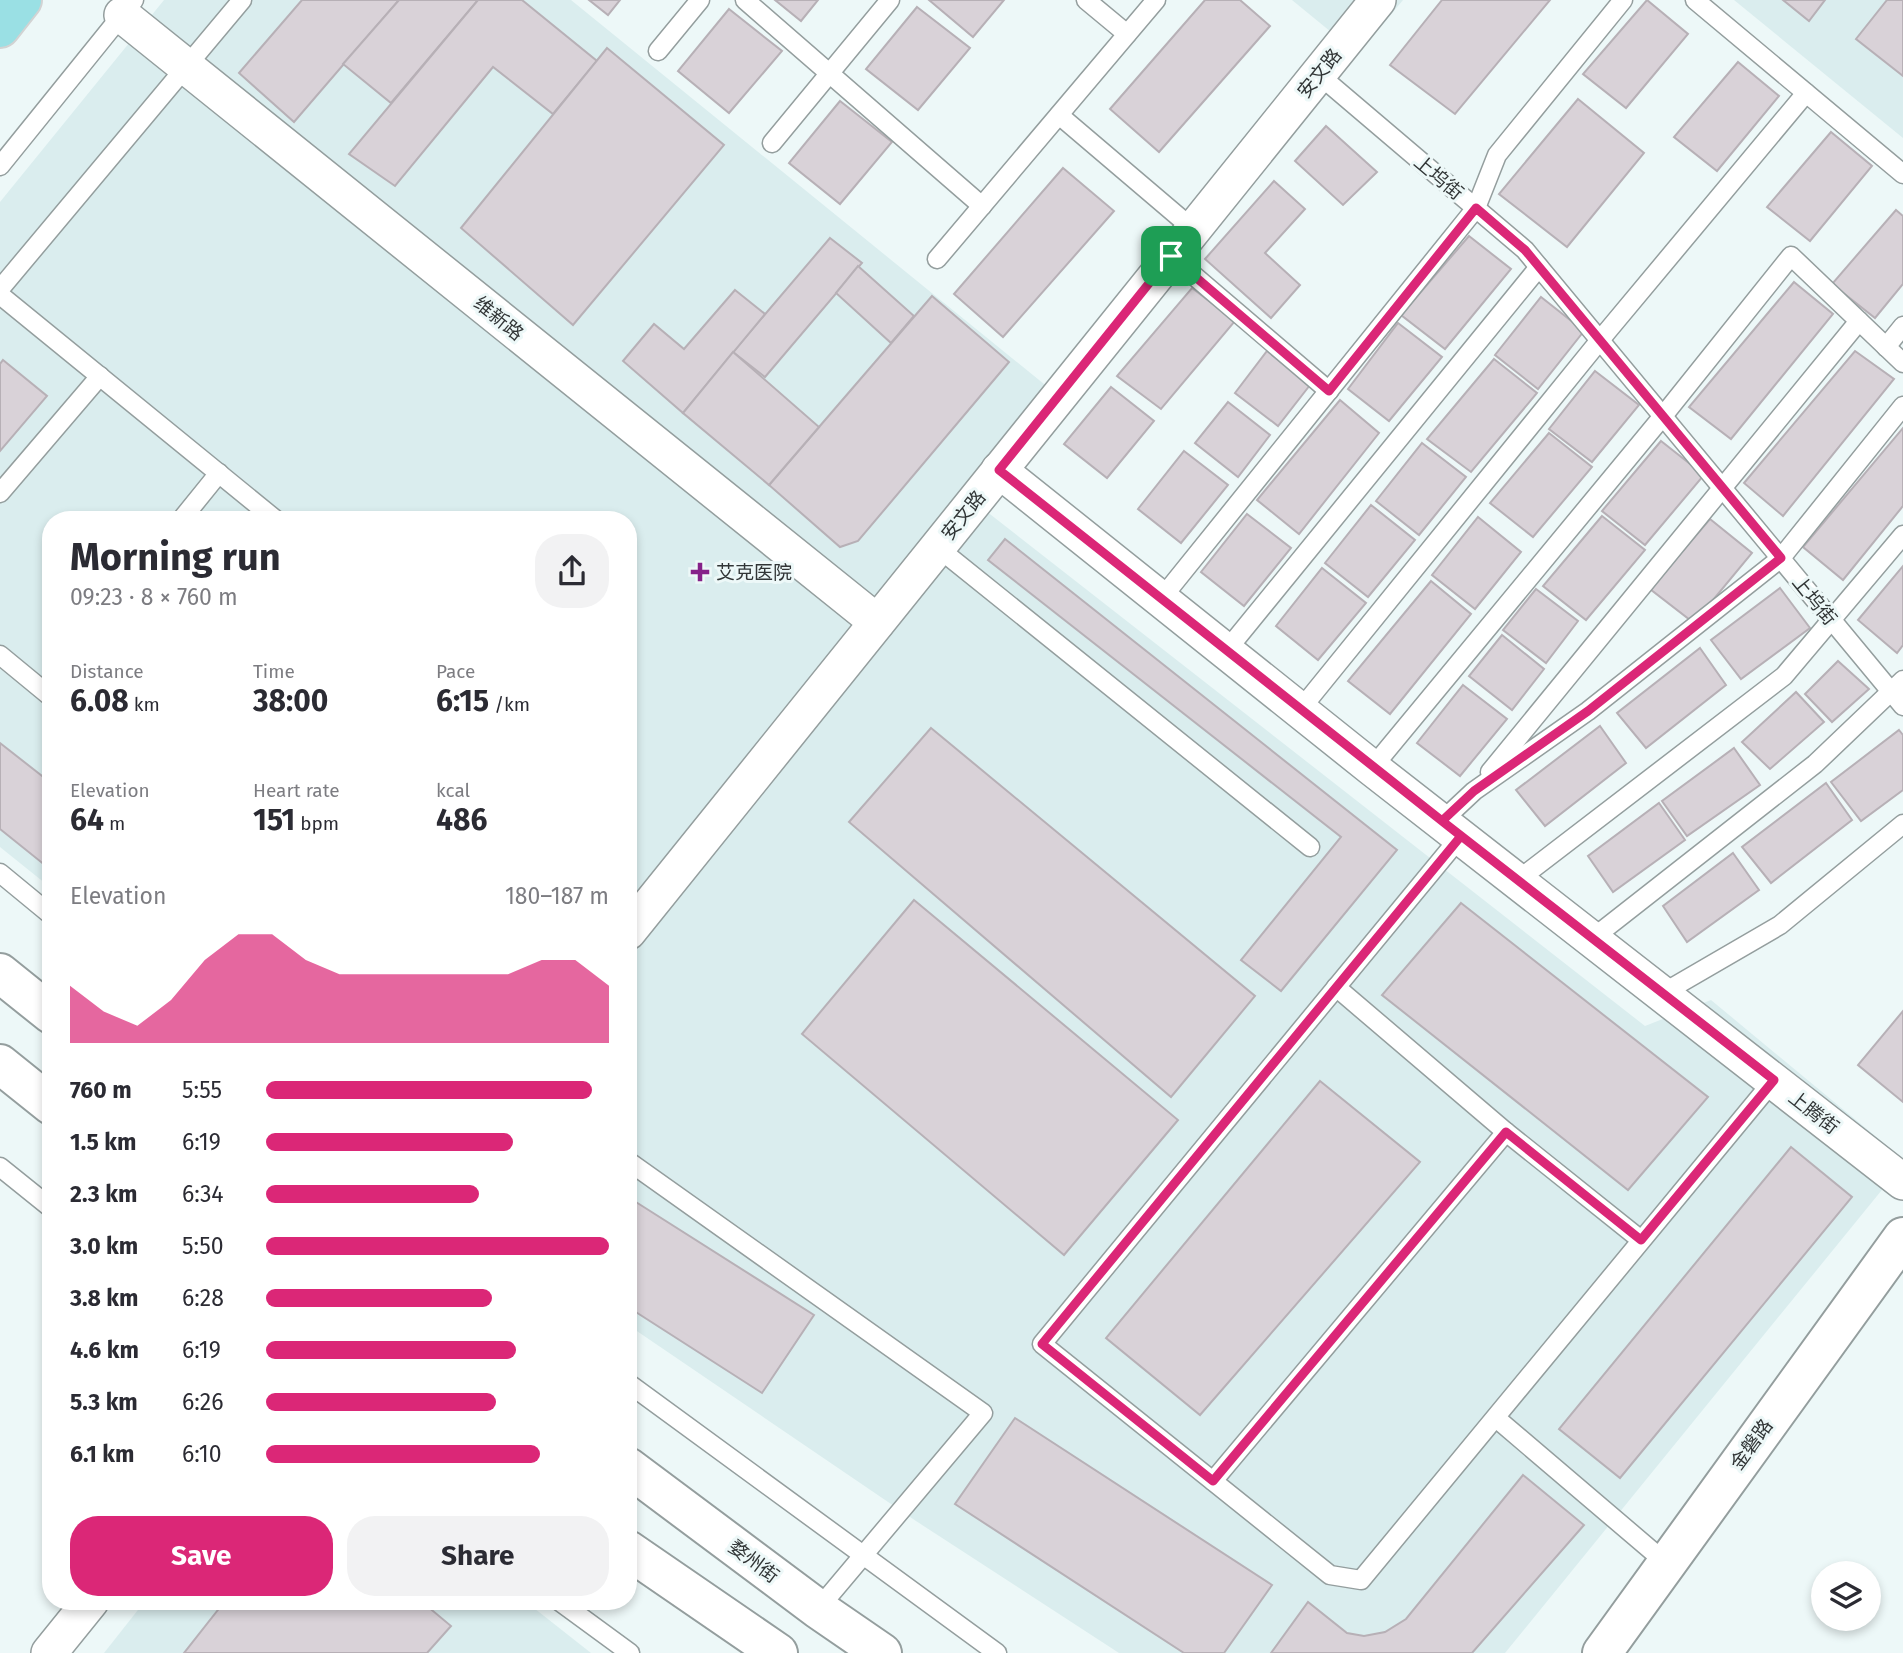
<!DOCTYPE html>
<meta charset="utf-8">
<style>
body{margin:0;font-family:"Fira Sans","Noto Sans SC",sans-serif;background:#f2f2f3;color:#2b2b33;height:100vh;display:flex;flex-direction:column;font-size:26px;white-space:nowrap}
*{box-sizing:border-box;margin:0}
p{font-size:23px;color:#7c7c81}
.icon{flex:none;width:38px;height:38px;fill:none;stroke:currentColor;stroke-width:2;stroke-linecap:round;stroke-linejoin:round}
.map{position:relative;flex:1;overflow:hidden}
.side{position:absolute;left:42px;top:511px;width:595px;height:1099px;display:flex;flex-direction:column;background:#fff;border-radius:28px;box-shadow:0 4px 10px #0003}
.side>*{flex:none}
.tools{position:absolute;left:1811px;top:1561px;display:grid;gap:14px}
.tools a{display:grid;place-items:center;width:70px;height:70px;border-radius:50%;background:#fff;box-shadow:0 4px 10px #0003;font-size:35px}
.pin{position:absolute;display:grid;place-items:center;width:60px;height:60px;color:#fff;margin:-30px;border-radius:14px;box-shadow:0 4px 10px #0006}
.round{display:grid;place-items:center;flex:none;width:74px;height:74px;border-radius:28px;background:#f2f2f3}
.overview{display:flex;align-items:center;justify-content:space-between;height:119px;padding:0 28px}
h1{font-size:38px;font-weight:700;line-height:52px}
.stats{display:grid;grid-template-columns:repeat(3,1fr);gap:10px;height:119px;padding:7px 28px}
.stats div{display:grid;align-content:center}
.stats b{font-size:30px;font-weight:700}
.stats small{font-size:19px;font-weight:400}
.stats p{font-size:19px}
.chart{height:196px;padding:14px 28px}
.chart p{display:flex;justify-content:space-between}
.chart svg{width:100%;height:126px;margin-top:7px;fill:#db2777;opacity:.7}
.primary-button{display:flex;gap:14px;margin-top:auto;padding:14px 28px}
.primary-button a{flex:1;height:80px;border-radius:28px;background:#db2777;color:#fff;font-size:28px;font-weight:700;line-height:80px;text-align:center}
.primary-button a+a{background:#f2f2f3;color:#2b2b33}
ul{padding:0 28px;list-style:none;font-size:23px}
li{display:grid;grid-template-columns:112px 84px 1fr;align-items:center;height:52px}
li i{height:18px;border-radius:9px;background:#db2777}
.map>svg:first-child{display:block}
.built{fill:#daedee}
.building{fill:#d9d2d8;stroke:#b7b0b6;stroke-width:2}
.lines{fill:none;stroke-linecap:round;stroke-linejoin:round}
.lane-casing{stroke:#949e9e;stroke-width:21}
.street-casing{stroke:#949e9e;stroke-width:38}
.secondary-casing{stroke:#949e9e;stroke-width:42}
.primary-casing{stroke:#d2d3d3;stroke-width:42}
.lane{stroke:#fff;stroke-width:18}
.street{stroke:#fff;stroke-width:35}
.secondary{stroke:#fff;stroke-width:38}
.primary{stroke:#9ae0e4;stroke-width:38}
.route-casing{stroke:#fff;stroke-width:14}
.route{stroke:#db2777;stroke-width:9}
.poi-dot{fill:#852189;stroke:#edf8f8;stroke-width:2.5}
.labels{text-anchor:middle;stroke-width:6;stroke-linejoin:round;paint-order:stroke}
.street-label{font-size:19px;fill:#313536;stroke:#edf8f8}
.poi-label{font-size:19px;fill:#313536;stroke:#edf8f8;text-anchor:start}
</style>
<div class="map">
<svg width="1903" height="1653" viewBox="0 0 1903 1653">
<rect width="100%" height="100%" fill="#edf8f8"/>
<g class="built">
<polygon points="164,0 571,0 1071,406 986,511 1645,1026 1711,1000 1903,1159 1903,1164 1505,1653 1119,1653 916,1521 628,1325 628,520 51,520 51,888 0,847 0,202"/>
<polygon points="1292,0 1403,0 1358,54"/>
<polygon points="1734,0 1903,0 1903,138"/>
<polygon points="145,1601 525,1601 591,1653 104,1653"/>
</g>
<g class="building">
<polygon points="302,0 399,0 294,122 239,73"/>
<polygon points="399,0 478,0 391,103 343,64"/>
<polygon points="478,0 522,0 597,61 553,114 493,67 395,186 349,154"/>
<polygon points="589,0 620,0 608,15"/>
<polygon points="775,0 818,0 801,21"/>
<polygon points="929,0 1004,0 973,37"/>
<polygon points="1205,0 1240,0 1270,26 1159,152 1110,109"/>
<polygon points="1442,0 1550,0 1455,114 1390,65"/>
<polygon points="1647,0 1688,34 1626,108 1583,74"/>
<polygon points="1783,0 1825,0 1809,21"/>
<polygon points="1887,0 1903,0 1903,76 1856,39"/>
<polygon points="917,7 970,48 918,110 866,69"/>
<polygon points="729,9 782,51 729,113 678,71"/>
<polygon points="607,48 724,145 573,325 461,228"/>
<polygon points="1738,62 1779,96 1717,171 1674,137"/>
<polygon points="1578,99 1644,153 1567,247 1499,194"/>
<polygon points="840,101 892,142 840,204 789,163"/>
<polygon points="1326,126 1377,172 1343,205 1295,161"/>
<polygon points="1831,132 1872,166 1810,241 1767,207"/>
<polygon points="1063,168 1114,211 1003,337 954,294"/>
<polygon points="1274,181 1305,209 1265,253 1300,285 1271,318 1205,259"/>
<polygon points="1896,210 1903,216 1903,284 1875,318 1832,284"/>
<polygon points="1469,236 1511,269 1445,349 1401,315"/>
<polygon points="830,238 862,263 765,377 733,352"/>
<polygon points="858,266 914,316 891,343 836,293"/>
<polygon points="1794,282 1833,314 1731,439 1689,407"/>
<polygon points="1192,288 1235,321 1161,409 1117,376"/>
<polygon points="735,290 765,314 683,413 623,361 654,324 684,349"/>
<polygon points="932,296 1009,362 858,541 840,547 769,485"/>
<polygon points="1541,297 1584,331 1538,389 1495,355"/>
<polygon points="1398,323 1442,357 1389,421 1348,389"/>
<polygon points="1267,351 1310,385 1278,426 1235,393"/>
<polygon points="1855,351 1894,379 1783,516 1744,483"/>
<polygon points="733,352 819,427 769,485 683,413"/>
<polygon points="1494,359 1537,393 1471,472 1427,439"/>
<polygon points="3,360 47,396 0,451 0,364"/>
<polygon points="1595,371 1639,405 1592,462 1549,429"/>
<polygon points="1111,387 1154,421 1107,478 1064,444"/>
<polygon points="1340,400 1379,433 1299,534 1257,500"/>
<polygon points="1228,402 1270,435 1238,477 1195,443"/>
<polygon points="1903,428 1903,506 1843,580 1803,547"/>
<polygon points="1549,433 1592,467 1533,537 1490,503"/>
<polygon points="1661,441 1704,475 1645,545 1602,511"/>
<polygon points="1422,443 1466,477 1419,535 1376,501"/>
<polygon points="1184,451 1228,485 1181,543 1138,509"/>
<polygon points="1371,505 1415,540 1368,597 1325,563"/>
<polygon points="1247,514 1291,548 1244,606 1201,572"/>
<polygon points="1602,516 1645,550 1586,620 1543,586"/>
<polygon points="1478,517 1521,552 1475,609 1432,575"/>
<polygon points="1710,519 1752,553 1694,623 1650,589"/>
<polygon points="1005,539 1397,850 1281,991 1241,960 1341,837 988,560"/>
<polygon points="1903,566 1903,645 1897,653 1858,620"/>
<polygon points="1322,568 1366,603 1318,660 1276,626"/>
<polygon points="1431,581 1471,614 1390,714 1348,681"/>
<polygon points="1780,588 1810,628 1741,679 1711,640"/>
<polygon points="1536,589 1578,621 1546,663 1503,630"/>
<polygon points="1502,635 1544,669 1512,710 1469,676"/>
<polygon points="1700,648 1726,685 1646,748 1617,713"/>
<polygon points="1838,661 1869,689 1832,722 1805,694"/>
<polygon points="1463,685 1507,719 1460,776 1417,743"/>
<polygon points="1796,692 1824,722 1770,769 1742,742"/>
<polygon points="1600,726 1626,763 1545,826 1516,790"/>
<polygon points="931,728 1255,996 1171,1097 849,822"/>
<polygon points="1899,730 1903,735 1903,790 1861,821 1831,782"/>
<polygon points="0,743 51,783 51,870 0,829"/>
<polygon points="1734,748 1760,785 1687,836 1662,801"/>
<polygon points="1826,783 1852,820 1771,883 1742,847"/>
<polygon points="1659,803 1685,840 1613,892 1588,856"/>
<polygon points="1733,853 1759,890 1687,942 1663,906"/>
<polygon points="914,900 1178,1120 1064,1255 802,1034"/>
<polygon points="1461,903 1708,1097 1628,1190 1382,995"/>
<polygon points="1903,1011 1903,1102 1858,1065"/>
<polygon points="1320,1081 1420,1162 1200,1415 1106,1338"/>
<polygon points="1791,1147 1852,1197 1620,1478 1559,1429"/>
<polygon points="628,1197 814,1315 762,1393 628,1307"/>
<polygon points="1015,1418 1272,1585 1224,1653 1184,1653 955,1504"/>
<polygon points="1523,1475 1584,1525 1472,1653 1271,1653 1308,1602 1347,1633 1364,1636 1385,1632 1406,1619"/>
<polygon points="225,1601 421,1601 451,1626 427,1653 184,1653"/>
</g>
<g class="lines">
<g class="lane-casing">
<g id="lane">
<polyline points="745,0 982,206"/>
<polyline points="1086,0 1127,34"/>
<polyline points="1695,0 1903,174"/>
<polyline points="658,51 700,0"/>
<polyline points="1318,74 1525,250 1903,706"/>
<polyline points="1059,115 1193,229"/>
<polyline points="772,143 890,0"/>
<polyline points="0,166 134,0"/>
<polyline points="1171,256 1329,391"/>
<polyline points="937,259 1156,0"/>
<polyline points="0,289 242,0"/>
<polyline points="0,295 276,520"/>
<polyline points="1886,347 1903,326"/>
<polyline points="0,493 100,376"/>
<polyline points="181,520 219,473"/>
<polyline points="937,547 1310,847"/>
<polyline points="1161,599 1476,208 1497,155 1623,0"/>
<polyline points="1226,651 1539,267"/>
<polyline points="0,655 51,697"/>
<polyline points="1300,710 1600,340 1806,93"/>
<polyline points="1372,768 1663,416 1791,256 1903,363"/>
<polyline points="1490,772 1859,321"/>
<polyline points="1442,821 1474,791 1588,711 1781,558 1903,406"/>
<polyline points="1461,836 1042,1344 1330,1575 1361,1580 1774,1080"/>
<polyline points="0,873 51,915"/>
<polyline points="1518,880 1784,676 1903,535"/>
<polyline points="1593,938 1815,764 1903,680"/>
<polyline points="1336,987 1506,1132 1641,1240"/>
<polyline points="1663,993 1780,925 1903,824"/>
<polyline points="628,1161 983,1413 818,1609"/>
<polyline points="0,1167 51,1208"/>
<polyline points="628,1383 997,1653"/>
<polyline points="1496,1418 1665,1562"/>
<polyline points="1213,1481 1506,1132"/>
<polyline points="559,1601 630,1653"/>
</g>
</g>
<g class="street-casing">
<g id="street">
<polyline points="122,15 877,622"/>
<polyline points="999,470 1372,768 1903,1182"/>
<polyline points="628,932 1378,0"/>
<polyline points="49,1653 91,1601"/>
</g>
</g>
<g class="secondary-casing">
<g id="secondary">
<polyline points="0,973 51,1014"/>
<polyline points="0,1064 51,1105"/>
<polyline points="628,1467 818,1609 882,1653"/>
<polyline points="628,1550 778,1653"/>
<polyline points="1602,1653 1903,1237"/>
</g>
</g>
<g class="primary-casing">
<polyline id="primary" points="0,28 22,0"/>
</g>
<use href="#lane" class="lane"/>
<use href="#street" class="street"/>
<use href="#secondary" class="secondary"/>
<use href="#primary" class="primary"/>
</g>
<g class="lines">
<g class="route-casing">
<polyline id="route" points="1171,256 999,470 1461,836 1042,1344 1213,1481 1506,1132 1641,1240 1774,1080 1442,821 1474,791 1588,711 1781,558 1525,250 1476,208 1329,391 1171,256"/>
</g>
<use href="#route" class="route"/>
</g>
<path class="poi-dot" d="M696.5 561.5h7v7h7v7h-7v7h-7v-7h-7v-7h7z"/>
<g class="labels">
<g class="street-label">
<text transform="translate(1319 73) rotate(-51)" y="7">安文路</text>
<text transform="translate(1439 177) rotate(40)" y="7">上坞街</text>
<text transform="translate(499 318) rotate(39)" y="7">维新路</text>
<text transform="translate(963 515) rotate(-51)" y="7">安文路</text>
<text transform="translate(1815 600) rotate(51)" y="7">上坞街</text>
<text transform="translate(1814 1112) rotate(38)" y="7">上腾街</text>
<text transform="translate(1751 1444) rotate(-54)" y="7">金磐路</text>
<text transform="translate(754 1561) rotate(37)" y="7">婺州街</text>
</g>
<g class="poi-label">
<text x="716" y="579">艾克医院</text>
</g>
</g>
</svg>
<div class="tools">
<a><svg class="icon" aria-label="layers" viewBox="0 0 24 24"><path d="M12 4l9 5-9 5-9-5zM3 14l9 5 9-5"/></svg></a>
</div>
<div class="pin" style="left:1171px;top:256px;background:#1e9e55"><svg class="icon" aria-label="arrive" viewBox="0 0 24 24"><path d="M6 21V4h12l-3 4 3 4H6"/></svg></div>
<section class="side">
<div class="overview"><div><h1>Morning run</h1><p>09:23 · 8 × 760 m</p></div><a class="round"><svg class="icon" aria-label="share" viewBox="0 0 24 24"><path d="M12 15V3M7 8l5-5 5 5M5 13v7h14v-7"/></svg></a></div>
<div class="stats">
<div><p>Distance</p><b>6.08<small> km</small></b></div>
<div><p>Time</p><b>38:00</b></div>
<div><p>Pace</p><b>6:15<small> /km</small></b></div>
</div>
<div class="stats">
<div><p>Elevation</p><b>64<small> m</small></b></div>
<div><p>Heart rate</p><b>151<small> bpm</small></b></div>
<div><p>kcal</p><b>486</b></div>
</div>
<div class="chart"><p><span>Elevation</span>180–187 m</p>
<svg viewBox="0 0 160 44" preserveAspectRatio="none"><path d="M0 44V24L10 33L20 38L30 29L40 15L50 6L60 6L70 15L80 20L90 20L100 20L110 20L120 20L130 20L140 15L150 15L160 24V44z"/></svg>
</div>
<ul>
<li><b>760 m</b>5:55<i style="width:95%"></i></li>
<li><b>1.5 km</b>6:19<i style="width:72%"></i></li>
<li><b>2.3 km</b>6:34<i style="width:62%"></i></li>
<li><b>3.0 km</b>5:50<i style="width:100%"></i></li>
<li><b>3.8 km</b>6:28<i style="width:66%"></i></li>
<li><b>4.6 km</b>6:19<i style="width:73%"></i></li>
<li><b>5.3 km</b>6:26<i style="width:67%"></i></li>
<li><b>6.1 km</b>6:10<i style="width:80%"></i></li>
</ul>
<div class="primary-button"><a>Save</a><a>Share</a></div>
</section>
</div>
